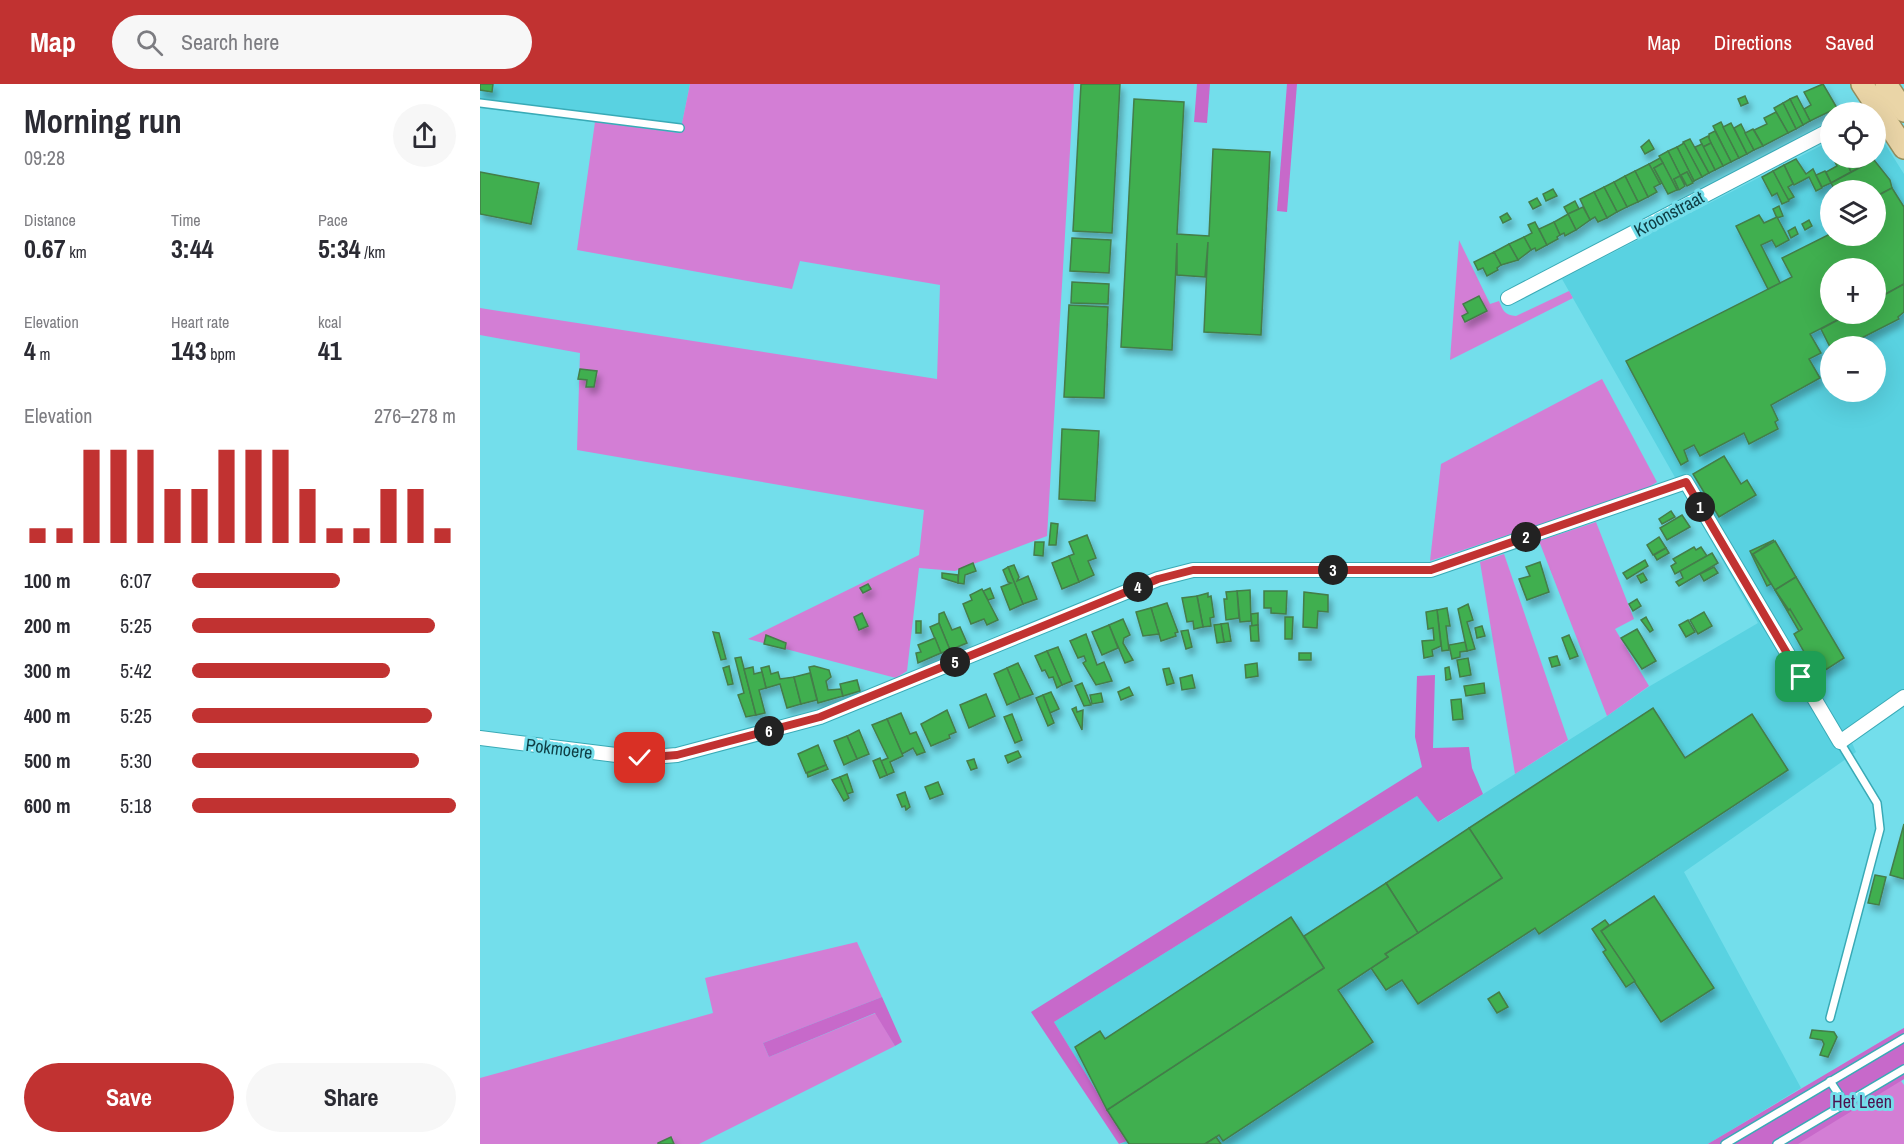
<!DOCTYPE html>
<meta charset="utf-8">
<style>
body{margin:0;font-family:"Archivo Narrow",sans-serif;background:#f7f7f7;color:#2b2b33;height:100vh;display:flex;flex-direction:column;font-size:22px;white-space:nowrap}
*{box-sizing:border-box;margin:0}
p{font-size:20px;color:#7c7c81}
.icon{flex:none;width:33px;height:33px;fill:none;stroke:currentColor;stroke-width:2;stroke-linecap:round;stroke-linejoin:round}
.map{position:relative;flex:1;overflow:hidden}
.sheet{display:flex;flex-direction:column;background:#fff;width:480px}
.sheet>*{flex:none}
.tools{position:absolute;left:1340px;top:18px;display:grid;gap:12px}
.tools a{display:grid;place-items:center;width:66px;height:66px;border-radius:50%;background:#fff;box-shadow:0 6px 24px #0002;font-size:30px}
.pin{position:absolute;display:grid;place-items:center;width:51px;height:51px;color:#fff;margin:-26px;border-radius:12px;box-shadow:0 3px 9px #0006}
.km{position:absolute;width:30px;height:30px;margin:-15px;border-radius:50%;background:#222;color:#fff;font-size:16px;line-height:30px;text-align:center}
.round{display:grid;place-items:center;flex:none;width:63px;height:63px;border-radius:32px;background:#f7f7f7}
.summary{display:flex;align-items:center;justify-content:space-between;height:102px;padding:0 24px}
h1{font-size:33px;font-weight:800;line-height:45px}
.metrics{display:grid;grid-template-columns:repeat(3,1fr);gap:9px;height:102px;padding:6px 24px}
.metrics div{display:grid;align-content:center}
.metrics b{font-size:26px;font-weight:800}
.metrics small{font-size:16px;font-weight:400}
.metrics p{font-size:16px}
.chart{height:168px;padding:12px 24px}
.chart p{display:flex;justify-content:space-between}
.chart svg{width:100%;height:108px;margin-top:6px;stroke:#c13231;stroke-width:6}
.primary-button{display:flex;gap:12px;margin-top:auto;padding:12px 24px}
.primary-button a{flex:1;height:69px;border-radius:36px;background:#c13231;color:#fff;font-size:24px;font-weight:800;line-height:69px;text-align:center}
.primary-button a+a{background:#f7f7f7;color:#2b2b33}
ul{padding:0 24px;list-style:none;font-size:20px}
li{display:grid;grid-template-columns:96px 72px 1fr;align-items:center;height:45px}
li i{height:15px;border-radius:8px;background:#c13231}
header{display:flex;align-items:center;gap:36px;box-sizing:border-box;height:84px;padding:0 30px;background:#c13231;color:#fff}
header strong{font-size:28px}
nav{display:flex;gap:33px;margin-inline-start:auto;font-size:21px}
.search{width:420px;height:54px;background:#f7f7f7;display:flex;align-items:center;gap:15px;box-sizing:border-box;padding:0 21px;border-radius:33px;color:#7c7c81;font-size:22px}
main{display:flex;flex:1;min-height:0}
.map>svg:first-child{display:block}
.built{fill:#59d2e1;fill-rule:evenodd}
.green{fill:#d37ed5}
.forest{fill:#c769ca}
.building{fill:#3faf4f;stroke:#447d49;stroke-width:1.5;filter:url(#shadow)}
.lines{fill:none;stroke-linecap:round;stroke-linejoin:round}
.lane-casing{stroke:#39aab6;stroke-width:10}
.street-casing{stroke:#39aab6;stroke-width:16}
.primary-casing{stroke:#948e5e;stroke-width:24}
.lane{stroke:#fff;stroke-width:7}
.street{stroke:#fff;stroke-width:14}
.primary{stroke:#ead5a7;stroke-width:21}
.route-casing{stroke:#fff;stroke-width:12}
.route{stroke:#c13231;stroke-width:8}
.labels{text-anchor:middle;stroke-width:6;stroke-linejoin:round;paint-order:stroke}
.street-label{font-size:18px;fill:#0f3e44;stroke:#73deeb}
.park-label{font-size:18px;fill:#4c104f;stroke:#73deeb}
</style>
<header>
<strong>Map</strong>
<div class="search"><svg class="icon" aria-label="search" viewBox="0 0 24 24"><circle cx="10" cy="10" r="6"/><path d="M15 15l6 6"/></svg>Search here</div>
<nav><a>Map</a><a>Directions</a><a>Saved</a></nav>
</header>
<main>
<section class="sheet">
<div class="summary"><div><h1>Morning run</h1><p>09:28</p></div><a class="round"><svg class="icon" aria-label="share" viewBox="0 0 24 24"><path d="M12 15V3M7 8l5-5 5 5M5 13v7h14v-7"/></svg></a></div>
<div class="metrics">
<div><p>Distance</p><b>0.67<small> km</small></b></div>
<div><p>Time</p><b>3:44</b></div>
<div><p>Pace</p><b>5:34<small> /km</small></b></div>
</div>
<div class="metrics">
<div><p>Elevation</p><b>4<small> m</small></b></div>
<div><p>Heart rate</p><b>143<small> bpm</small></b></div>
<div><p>kcal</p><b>41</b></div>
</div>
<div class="chart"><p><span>Elevation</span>276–278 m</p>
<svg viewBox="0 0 160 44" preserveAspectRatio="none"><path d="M5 44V38M15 44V38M25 44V6M35 44V6M45 44V6M55 44V22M65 44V22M75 44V6M85 44V6M95 44V6M105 44V22M115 44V38M125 44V38M135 44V22M145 44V22M155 44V38"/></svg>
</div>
<ul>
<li><b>100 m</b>6:07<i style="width:56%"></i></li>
<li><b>200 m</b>5:25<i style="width:92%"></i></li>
<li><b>300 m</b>5:42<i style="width:75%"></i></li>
<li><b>400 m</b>5:25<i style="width:91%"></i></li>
<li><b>500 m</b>5:30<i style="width:86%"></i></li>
<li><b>600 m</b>5:18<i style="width:100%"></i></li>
</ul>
<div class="primary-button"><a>Save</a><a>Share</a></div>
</section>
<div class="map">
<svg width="1424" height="1060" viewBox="0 0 1424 1060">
<defs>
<filter id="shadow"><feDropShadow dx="3.5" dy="6" stdDeviation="3" flood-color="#0004"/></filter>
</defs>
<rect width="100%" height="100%" fill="#73deeb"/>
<g class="built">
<polygon points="0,0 210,0 200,49 0,24"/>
<path d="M1395,44L1424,90V623L1372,659L1376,668L1204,788L1321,1004L1228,1060H640L647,1057L574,938L937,712L959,738L1127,632L1170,602L1278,539L1082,195L1350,57V74H1395ZM1350,106H1395V152H1350ZM1350,184H1395V230H1350ZM1350,262H1395V308H1350Z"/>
</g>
<g class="green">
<polygon points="210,0 594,0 567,452 475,487 439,484 427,587 416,594 268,555 439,471 444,426 97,366 100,269 0,251 0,224 457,295 460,201 320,177 312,205 97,166 115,38 200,49"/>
<path d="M979,156L1010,220L1019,217C1023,227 1025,231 1036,232L1089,207L1093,214L970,276Z"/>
<polygon points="1122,295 1177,398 1166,405 950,477 961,380"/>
<polygon points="1116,438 1154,535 1135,545 1169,602 1127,632 1059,457"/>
<polygon points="1024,470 1088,656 1035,690 1000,478"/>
<polygon points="377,858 402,913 283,959 289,973 396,929 415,962 219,1060 0,1060 0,994 233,929 225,894"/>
<polygon points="1424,944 1424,995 1421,997 1424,1001 1424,1060 1228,1060"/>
</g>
<g class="forest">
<polygon points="717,0 730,0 727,39 714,38"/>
<polygon points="807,0 817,0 807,128 797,127"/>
<polygon points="955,591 953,664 989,663 992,684 1003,710 958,738 937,712 574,938 647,1057 639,1060 551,928 942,683 935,653 937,592"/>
<polygon points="402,913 422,958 415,962 395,929 289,973 283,959"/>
<polygon points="1424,944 1424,995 1318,1060 1228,1060"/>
</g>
<g class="building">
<polygon points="0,0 13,0 12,8 0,6"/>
<polygon points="601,0 640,0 632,149 593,147"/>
<polygon points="1343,0 1357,24 1330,37 1324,25 1331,21 1324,8"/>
<polygon points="1265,12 1268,19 1261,22 1258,15"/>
<polygon points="1317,12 1330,37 1323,41 1310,15"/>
<polygon points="654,15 704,18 697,150 729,152 733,65 790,68 781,251 724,248 728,158 725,193 697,191 697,159 692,266 641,263"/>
<polygon points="1310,15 1323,41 1316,45 1303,19"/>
<polygon points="1303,19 1316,45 1308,49 1294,24"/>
<polygon points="1296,28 1308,49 1283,62 1274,46 1287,40 1284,34"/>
<polygon points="1241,38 1259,74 1251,78 1233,42"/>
<polygon points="1251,39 1267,70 1259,74 1243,43"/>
<polygon points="1261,40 1274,66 1267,70 1254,44"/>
<polygon points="1273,45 1283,62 1274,66 1265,49"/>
<polygon points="1235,47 1251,78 1243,82 1229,55 1229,50"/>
<polygon points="1228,52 1231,59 1223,63 1220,56"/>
<polygon points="1210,55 1229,89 1222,93 1203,58"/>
<polygon points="1169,56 1174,65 1165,70 1161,63"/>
<polygon points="1204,59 1222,93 1214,97 1197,63"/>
<polygon points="1231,59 1243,82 1235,86 1223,63"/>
<polygon points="1222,60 1235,86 1229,89 1215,63"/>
<polygon points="1197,63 1214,97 1212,98 1207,88 1201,91 1205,101 1188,67"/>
<polygon points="1188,67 1205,101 1200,92 1194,95 1199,105 1197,106 1179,72"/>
<polygon points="1180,74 1183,79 1174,84 1182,99 1180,100 1169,80"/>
<polygon points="1353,74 1368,74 1373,81 1369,83 1371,88 1351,99 1346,88 1357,82"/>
<polygon points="1368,74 1392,74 1394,76 1371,88 1369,83 1373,81"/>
<polygon points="1316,75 1326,90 1333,85 1342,104 1336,107 1329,93 1314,101 1304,81"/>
<polygon points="1394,76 1410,96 1412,104 1395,113 1395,106 1373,106 1372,104 1355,106 1351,99"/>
<polygon points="1183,79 1197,106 1188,110 1174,84"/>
<polygon points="1169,80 1180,100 1174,103 1177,108 1168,113 1155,87"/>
<polygon points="1304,81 1313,100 1308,103 1314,113 1308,116 1293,87"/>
<polygon points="1155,87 1168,113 1158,118 1145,92"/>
<polygon points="1293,87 1309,117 1302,120 1297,109 1292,112 1282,93"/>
<polygon points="1345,87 1351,99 1342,103 1336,91"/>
<polygon points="0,88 59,99 51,140 0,130"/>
<polygon points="1207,88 1213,99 1207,102 1201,91"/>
<polygon points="1145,92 1158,118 1147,123 1134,98"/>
<polygon points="1200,92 1205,102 1199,106 1194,95"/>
<polygon points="1134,98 1147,123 1137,128 1124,103"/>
<polygon points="1124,103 1137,128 1127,134 1114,108"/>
<polygon points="1412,104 1424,123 1424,200 1395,216 1395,184 1350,184 1350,230 1369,230 1330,250 1341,269 1329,275 1340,294 1291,321 1298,336 1295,338 1298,345 1269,360 1264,349 1220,372 1214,361 1204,366 1208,377 1201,381 1146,277 1312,193 1302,174 1350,150 1395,152 1395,113"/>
<polygon points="1073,105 1077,112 1066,117 1063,110"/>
<polygon points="1114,108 1127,134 1118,138 1115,133 1110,136 1100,115"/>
<polygon points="1057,114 1061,121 1053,125 1049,118"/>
<polygon points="1095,117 1099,125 1088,130 1084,123"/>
<polygon points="1299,122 1303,132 1297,134 1293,125"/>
<polygon points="1103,123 1110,136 1096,146 1088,130"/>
<polygon points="1027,129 1031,135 1023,139 1020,133"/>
<polygon points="1088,130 1096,146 1085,152 1084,149 1080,151 1074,138"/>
<polygon points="1279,131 1284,139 1297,133 1309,156 1296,163 1292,156 1281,161 1300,199 1288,205 1256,142"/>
<polygon points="1329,136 1332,142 1325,146 1322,140"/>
<polygon points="1055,138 1067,161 1056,167 1055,164 1051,166 1044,153 1052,149 1048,141"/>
<polygon points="1074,138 1080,151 1077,153 1078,155 1067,161 1059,145"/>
<polygon points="1315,143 1318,150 1311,154 1308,147"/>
<polygon points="1044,153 1051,166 1038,176 1029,160"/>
<polygon points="592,154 631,156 629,189 590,187"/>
<polygon points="1029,160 1038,176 1021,181 1014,168"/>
<polygon points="1014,168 1021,181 1017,184 1018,186 1007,192 1003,184 998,186 994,178"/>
<polygon points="592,198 629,200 628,220 591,219"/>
<polygon points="1424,200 1424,228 1418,233 1419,235 1366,262 1350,263 1341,245 1369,230 1395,230 1395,216"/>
<polygon points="999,212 1007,227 985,238 982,232 988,229 983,220"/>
<polygon points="589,221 628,223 624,314 584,313"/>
<polygon points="100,285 117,287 114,303 106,303 107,296 98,295"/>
<polygon points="582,345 619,347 615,417 579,415"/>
<polygon points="1244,372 1261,400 1267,396 1276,411 1239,433 1213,390"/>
<polygon points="1191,427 1195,433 1182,440 1179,435"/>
<polygon points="1202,431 1210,443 1187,456 1180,444"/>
<polygon points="571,439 578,440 576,461 569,461"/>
<polygon points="607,451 616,474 608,477 614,491 599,498 589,472 594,470 589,458"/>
<polygon points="1179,453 1186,464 1173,471 1167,461"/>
<polygon points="1294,456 1273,470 1291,500 1287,502 1270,467"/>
<polygon points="1295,457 1316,493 1295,506 1273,470"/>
<polygon points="555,458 564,458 563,472 554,471"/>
<polygon points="1214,463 1216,466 1221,463 1227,472 1195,490 1191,482 1196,479 1193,475"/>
<polygon points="1186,464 1189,469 1177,476 1174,471"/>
<polygon points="1232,469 1238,479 1199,502 1196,498 1203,494 1200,487"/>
<polygon points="589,472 599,498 582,505 572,479"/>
<polygon points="1165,476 1168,482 1147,495 1143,489"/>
<polygon points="1060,478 1069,508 1047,516 1039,495 1050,492 1046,483"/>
<polygon points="493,479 496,487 485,491 484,500 478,499 479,485"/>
<polygon points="534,481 539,493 537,497 548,492 557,515 543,520 528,483"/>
<polygon points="528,483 543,520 530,526 521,503 531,499 528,498 523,486"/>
<polygon points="1234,483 1238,489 1224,497 1220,490"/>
<polygon points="462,489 478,491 478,499 462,494"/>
<polygon points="1163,489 1167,496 1161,499 1157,492"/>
<polygon points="1316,493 1364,574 1344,587 1334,571 1328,575 1314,550 1322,545 1295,506"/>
<polygon points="388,500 391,505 383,509 380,504"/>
<polygon points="510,504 514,514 508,516 503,507"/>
<polygon points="502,505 518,536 507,541 504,535 491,540 483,520 492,516 490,511"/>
<polygon points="770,506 771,537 760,538 757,507"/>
<polygon points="1295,506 1308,527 1310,525 1322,545 1319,547"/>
<polygon points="757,507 759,534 746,536 744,515 747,515 746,508"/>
<polygon points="784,507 807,507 806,530 791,529 791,524 784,524"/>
<polygon points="824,508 848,511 848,528 838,527 837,544 823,543"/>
<polygon points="728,509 728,513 731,512 734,533 730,534 731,542 723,543 717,512"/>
<polygon points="717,512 723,543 714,545 713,537 707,538 702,514"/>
<polygon points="1157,515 1161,522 1153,527 1149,520"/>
<polygon points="687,519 698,548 695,549 696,552 681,557 671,524"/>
<polygon points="988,520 993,536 987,538 995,565 987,567 978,525"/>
<polygon points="671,524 679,550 663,552 656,528"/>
<polygon points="967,524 970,542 966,542 969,566 962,567 957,526"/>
<polygon points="957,526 961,562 952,566 953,572 944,574 942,557 954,556 953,544 948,545 946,528"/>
<polygon points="464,528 472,546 480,543 487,559 470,566 459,539 459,530"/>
<polygon points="1224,528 1232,542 1218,550 1210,536"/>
<polygon points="382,529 388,542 379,546 374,533"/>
<polygon points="778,529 778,541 772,542 771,530"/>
<polygon points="805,533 813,533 812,555 805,555"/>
<polygon points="1166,533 1173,546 1170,548 1161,536"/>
<polygon points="643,535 650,551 644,554 643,559 653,576 645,579 629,541"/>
<polygon points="1208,536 1215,548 1206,553 1199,541"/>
<rect x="436" y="537" width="5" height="12"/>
<polygon points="459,539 470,566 461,569 450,543"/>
<polygon points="748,539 751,557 744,558 741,540"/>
<polygon points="741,540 744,558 737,559 734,541"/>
<polygon points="629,541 638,564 622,571 612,548"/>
<polygon points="778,541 779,557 771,557 770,542"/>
<polygon points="1002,542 1005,552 997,554 995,544"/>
<polygon points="1157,545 1176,577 1162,585 1141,554"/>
<polygon points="708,546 712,563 706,565 701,547"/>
<polygon points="233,548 239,549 246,575 241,576"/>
<polygon points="606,550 617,581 624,578 632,597 616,601 603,579 606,577 604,572 598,574 590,557"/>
<polygon points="286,551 306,559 305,565 284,560"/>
<polygon points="1089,551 1098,572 1090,575 1082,554"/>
<polygon points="455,554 461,569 438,579 436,569 441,568 438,561"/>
<polygon points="985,558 987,567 980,568 980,573 972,575 969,561"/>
<polygon points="578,563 592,597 582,601 567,567"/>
<polygon points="567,567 582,601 577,604 573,593 569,594 565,586 562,587 555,572"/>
<rect x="819" y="569" width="12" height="7"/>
<polygon points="1077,572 1080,581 1072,583 1069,574"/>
<polygon points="261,573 276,631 266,633 258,611 264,609 255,574"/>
<polygon points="988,574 991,591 980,593 977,576"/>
<polygon points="538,579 553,610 540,615 527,584"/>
<polygon points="777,579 778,592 766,594 765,581"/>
<polygon points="249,582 253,600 248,601 243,584"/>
<polygon points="289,582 291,590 298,588 300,595 314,593 321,620 307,624 300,600 286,604 281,584"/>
<polygon points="334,582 349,586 351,593 346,597 348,606 361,605 363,612 338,619 329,583"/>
<polygon points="273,583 274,590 282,588 286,604 279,606 285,629 276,631 264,585"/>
<polygon points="969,583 971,595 966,596 965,584"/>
<polygon points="527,584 540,615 527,621 514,590"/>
<polygon points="689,584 694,599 687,601 683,585"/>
<polygon points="330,589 337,616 321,620 314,593"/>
<polygon points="712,591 715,604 702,606 700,594"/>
<polygon points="377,596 380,607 363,612 360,600"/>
<polygon points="602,599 611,621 604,622 595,602"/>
<polygon points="1004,599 1005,609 986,612 984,602"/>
<polygon points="649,603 653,611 641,616 638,608"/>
<polygon points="571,608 579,625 570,629 563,611"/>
<polygon points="621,609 623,618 612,620 610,611"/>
<polygon points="506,610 515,632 489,644 480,621"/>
<polygon points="563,611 574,639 568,642 556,614"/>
<polygon points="981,615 983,635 973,636 971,616"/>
<polygon points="596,623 597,628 603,626 602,646 592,625"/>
<polygon points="1173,624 1205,674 1272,630 1308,686 1059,850 1055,844 938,920 922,896 906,906 891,884 908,873 905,870 1022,794 989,744"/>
<polygon points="467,626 476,648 469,651 470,654 451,662 441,640"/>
<polygon points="421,629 430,650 436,648 445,668 437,671 433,664 422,670 407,635"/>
<polygon points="532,630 542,656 535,659 524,633"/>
<polygon points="407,635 423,672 410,678 414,688 407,691 401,677 408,674 392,641"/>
<polygon points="379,646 389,670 377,675 367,652"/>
<polygon points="367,652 377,675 364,681 354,657"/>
<polygon points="338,661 346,681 326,689 318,670"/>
<polygon points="538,667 541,673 528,679 525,672"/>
<polygon points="400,674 407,691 400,694 393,677"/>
<polygon points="494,675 497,684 491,686 487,677"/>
<polygon points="346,681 348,685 328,693 327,689"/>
<polygon points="367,690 373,708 367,710 360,693"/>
<polygon points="360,693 369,714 364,717 352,696"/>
<polygon points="458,698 463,710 450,715 445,703"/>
<polygon points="425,708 430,723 426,726 425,722 422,723 417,711"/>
<polygon points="1424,740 1424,795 1410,791"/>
<polygon points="989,744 1022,794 938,849 906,799"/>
<polygon points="1395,791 1406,793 1399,821 1388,819"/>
<polygon points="906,799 938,849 905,870 908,873 858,906 893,958 743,1057 739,1051 725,1060 649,1060 627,1026 844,884 824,852"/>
<polygon points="1174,812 1234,904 1181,938 1121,847"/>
<polygon points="811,833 844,884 627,1026 595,963 620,947 625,955"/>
<polygon points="1125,836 1129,841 1121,847 1155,897 1146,903 1123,868 1126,866 1112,845"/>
<polygon points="1019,908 1028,923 1017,929 1008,915"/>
<polygon points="1332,946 1354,948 1357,953 1348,973 1340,971 1344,960 1342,956 1330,954"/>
<polygon points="191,1053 194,1060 178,1060 178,1059"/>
<polygon points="736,1053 741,1060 725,1060"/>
</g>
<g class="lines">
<g class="lane-casing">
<g id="lane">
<polyline points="0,19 200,44"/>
<polyline points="1350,934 1400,745 1397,719 1360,658"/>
<polyline points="1350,997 1365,1020"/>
<polyline points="1245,1060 1424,954"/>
<polyline points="1297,1060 1424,985"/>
</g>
</g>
<g class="street-casing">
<g id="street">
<polyline points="1028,214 1350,46"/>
<polyline points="0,654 160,674 197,671 340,633 678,495 713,486 951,486 1206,398 1360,658 1424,613"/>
</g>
</g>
<g class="primary-casing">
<g id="primary">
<polyline points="1382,0 1424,64"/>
<polyline points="1406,0 1424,27"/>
</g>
</g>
<use href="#lane" class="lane"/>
<use href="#street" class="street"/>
<use href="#primary" class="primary"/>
</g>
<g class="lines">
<g class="route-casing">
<polyline id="route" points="160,674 197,671 340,633 678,495 713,486 951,486 1206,398 1321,593"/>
</g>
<use href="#route" class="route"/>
</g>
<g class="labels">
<g class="street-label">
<text transform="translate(1189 130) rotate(-28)" y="6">Kroonstraat</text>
<text transform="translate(79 665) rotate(7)" y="6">Pokmoere</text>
</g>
<g class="park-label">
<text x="1382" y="1024">Het Leen</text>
</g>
</g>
</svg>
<div class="tools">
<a><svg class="icon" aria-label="locate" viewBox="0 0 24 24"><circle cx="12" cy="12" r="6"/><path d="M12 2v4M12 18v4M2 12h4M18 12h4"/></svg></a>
<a><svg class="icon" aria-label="layers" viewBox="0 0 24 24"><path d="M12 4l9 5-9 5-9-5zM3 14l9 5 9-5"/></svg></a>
<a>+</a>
<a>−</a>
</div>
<div class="pin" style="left:1321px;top:593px;background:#1e9e55"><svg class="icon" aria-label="arrive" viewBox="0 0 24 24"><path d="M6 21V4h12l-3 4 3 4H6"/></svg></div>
<div class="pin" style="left:160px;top:674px;background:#d93025"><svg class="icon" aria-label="check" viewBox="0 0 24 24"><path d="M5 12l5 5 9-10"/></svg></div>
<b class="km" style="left:1220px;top:423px">1</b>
<b class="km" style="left:1046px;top:453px">2</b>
<b class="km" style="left:853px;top:486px">3</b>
<b class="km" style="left:658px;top:503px">4</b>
<b class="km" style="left:475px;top:578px">5</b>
<b class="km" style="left:289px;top:647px">6</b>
</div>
</main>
